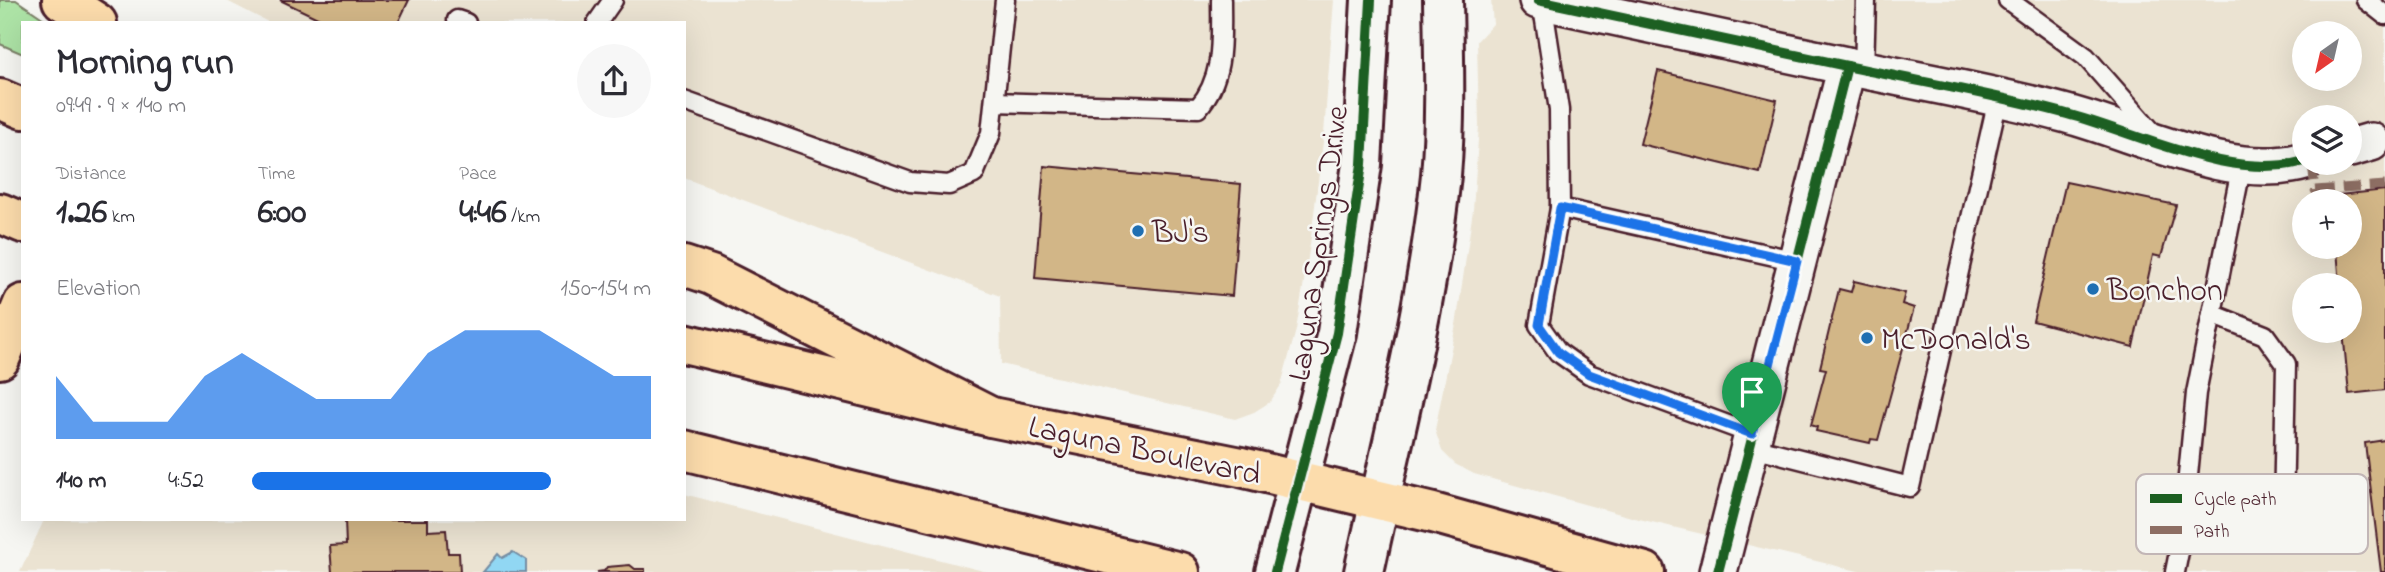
<!DOCTYPE html>
<meta charset="utf-8">
<style>
body{margin:0;font-family:"Indie Flower",sans-serif;background:#f7f7f7;color:#2b2b33;height:100vh;display:flex;flex-direction:column;font-size:26px;white-space:nowrap}
*{box-sizing:border-box;margin:0}
p{font-size:23px;color:#7c7c81}
.icon{flex:none;width:38px;height:38px;fill:none;stroke:currentColor;stroke-width:2;stroke-linecap:round;stroke-linejoin:round}
.map{position:relative;flex:1;overflow:hidden}
.sheet{position:absolute;left:21px;top:21px;width:665px;height:500px;display:flex;flex-direction:column;background:#fff;border-radius:0px;box-shadow:0 7px 28px #0002}
.sheet>*{flex:none}
.needle{width:46px;rotate:214deg}
.tools{position:absolute;left:2292px;top:21px;display:grid;gap:14px}
.tools a{display:grid;place-items:center;width:70px;height:70px;border-radius:50%;background:#fff;box-shadow:0 7px 28px #0002;font-size:35px}
.pin{position:absolute;display:grid;place-items:center;width:60px;height:60px;color:#fff;margin:-72px -30px;border-radius:50% 50% 50% 0;rotate:-45deg;box-shadow:0 0 7px #0007}
.pin .icon{rotate:45deg}
.round{display:grid;place-items:center;flex:none;width:74px;height:74px;border-radius:37px;background:#f7f7f7}
.headline{display:flex;align-items:center;justify-content:space-between;height:119px;padding:0 35px}
h1{font-size:38px;font-weight:700;line-height:52px}
.stats{display:grid;grid-template-columns:repeat(3,1fr);gap:10px;height:119px;padding:7px 35px}
.stats div{display:grid;align-content:center}
.stats b{font-size:35px;font-weight:700}
.stats small{font-size:19px;font-weight:400}
.stats p{font-size:19px}
.chart{height:196px;padding:14px 35px}
.chart p{display:flex;justify-content:space-between}
.chart svg{width:100%;height:126px;margin-top:7px;fill:#1a73e8;opacity:.7}
ul{padding:0 35px;list-style:none;font-size:23px}
li{display:grid;grid-template-columns:112px 84px 1fr;align-items:center;height:52px}
li i{height:18px;border-radius:9px;background:#1a73e8}
.map>svg:first-child{display:block}
.built{fill:#ebe3d2;fill-rule:evenodd}
.green{fill:#ade3a6;stroke:#7c8168;stroke-width:2}
.water{fill:#91d7f3;stroke:#758da3;stroke-width:2}
.building{fill:#d2b687;stroke:#4a1f2b;stroke-width:2}
.lines{fill:none;stroke-linecap:round;stroke-linejoin:round}
.service-casing{stroke:#4a1f2b;stroke-width:23}
.minor-casing{stroke:#4a1f2b;stroke-width:42}
.tertiary-casing{stroke:#4a1f2b;stroke-width:44}
.primary-casing{stroke:#4a1f2b;stroke-width:44}
.motorway-casing{stroke:#4a1f2b;stroke-width:44}
.service{stroke:#f6f6f2;stroke-width:18}
.minor{stroke:#f6f6f2;stroke-width:37}
.tertiary{stroke:#f6f6f2;stroke-width:38}
.primary{stroke:#fcdcac;stroke-width:38}
.motorway{stroke:#fcdcac;stroke-width:38}
.quiet{stroke:#8d6e63;stroke-width:9;stroke-dasharray:18 9;stroke-linecap:butt}
.cycleway-casing{stroke:#f6f6f2;stroke-width:15}
.cycleway{stroke:#1b5e20;stroke-width:10}
.route-casing{stroke:#fff;stroke-width:14}
.route{stroke:#1a73e8;stroke-width:9}
.poi-dot{fill:#1f6fb2;stroke:#f6f6f2;stroke-width:2.5}
.labels{text-anchor:middle;stroke-width:5;stroke-linejoin:round;paint-order:stroke}
.poi-label{font-size:32px;fill:#4a1f2b;stroke:#f6f6f2;text-anchor:start}
.street-label{font-size:32px;fill:#4a1f2b;stroke:#f6f6f2}
.key{fill:#f6f6f2;stroke:#c2b6b6;stroke-width:2}
.key-label{font-size:19px;fill:#4a1f2b}
</style>
<div class="map">
<svg width="2385" height="572" viewBox="0 0 2385 572">
<rect width="100%" height="100%" fill="#f6f6f2"/>
<filter id="ink" filterUnits="userSpaceOnUse"><feTurbulence type="fractalNoise" baseFrequency=".0143" numOctaves="2"/><feDisplacementMap in="SourceGraphic" scale="14" xChannelSelector="R" yChannelSelector="G"/><feConvolveMatrix kernelMatrix="1 2 1 2 8 2 1 2 1" color-interpolation-filters="sRGB"/></filter>
<g filter="url(#ink)">
<g class="built">
<polygon points="225,0 1334,0 1324,134 1310,245 1296,330 1281,385 1270,402 1254,412 1235,419 1001,364 1000,296 684,178 684,23 270,23"/>
<path d="M1491,0H2385V572H1862L1635,518L1474,474L1455,464L1442,451L1435,430L1457,319L1473,210L1479,126L1477,41L1493,24ZM2305,33H2350V79H2305ZM2305,117H2350V163H2305ZM2305,201H2350V247H2305ZM2305,285H2350V331H2305Z"/>
<polygon points="684,494 987,572 20,572 44,520 684,520"/>
</g>
<polygon class="green" points="0,0 16,0 50,23 23,23 23,54 0,44"/>
<polygon class="water" points="513,552 526,560 526,572 483,572 498,554 502,558"/>
<g class="building">
<polygon points="280,0 409,0 398,23 328,23"/>
<polygon points="1658,71 1777,100 1760,173 1640,144"/>
<polygon points="1044,166 1241,184 1232,296 1035,278"/>
<polygon points="2066,182 2176,205 2161,257 2153,255 2133,347 2033,321"/>
<polygon points="2385,190 2385,390 2349,394 2343,331 2350,331 2350,285 2340,285 2337,250 2323,247 2350,247 2350,201 2330,201 2330,196"/>
<polygon points="1854,281 1905,293 1902,304 1914,308 1878,440 1871,439 1870,443 1816,431 1817,427 1811,425 1826,369 1820,368 1839,289 1851,292"/>
<polygon points="2385,440 2385,572 2381,572 2365,443"/>
<polygon points="345,520 428,520 428,531 446,530 448,553 459,553 460,572 332,572 330,546 346,545"/>
<polygon points="630,565 635,569 645,569 645,572 597,572 604,571 607,567"/>
</g>
<g class="lines">
<g class="service-casing">
<g id="service">
<polyline points="2008,0 2086,57 2154,134"/>
<polyline points="2366,0 2385,15"/>
<polyline points="1542,1 1559,110 1560,208 1539,325 1558,352 1589,374 1752,434"/>
<polyline points="457,20 466,23"/>
<polyline points="597,23 613,0"/>
<polyline points="1864,70 1866,0"/>
<polyline points="684,101 910,182 949,185 974,174 991,133 1005,0"/>
<path d="M995,102L1198,108C1225,77 1221,39 1221,0"/>
<polyline points="1560,208 1797,261"/>
<polyline points="1749,446 1910,487 1998,99"/>
<polyline points="2182,537 2269,537 2283,512 2286,364 2265,335 2212,314"/>
<polyline points="2175,572 2182,537 2196,393 2242,164"/>
</g>
</g>
<g class="minor-casing">
<g id="minor">
<polyline points="1538,0 1847,66 1718,572"/>
<path d="M1847,66C1920,82 1995,94 2067,114C2139,133 2231,182 2305,161"/>
<polyline points="2350,148 2371,142"/>
</g>
</g>
<g class="tertiary-casing">
<g id="tertiary">
<polyline points="1275,572 1337,333 1362,164 1371,0"/>
<path d="M1364,572C1392,441 1427,309 1441,175C1446,117 1444,58 1443,0"/>
</g>
</g>
<g class="primary-casing">
<g id="primary">
<polyline points="0,99 23,109"/>
<polyline points="0,213 23,223"/>
<polyline points="684,343 991,417 1241,467 1433,513 1645,572"/>
<polyline points="684,450 1180,572"/>
</g>
</g>
<g class="motorway-casing">
<g id="motorway">
<polyline points="62,0 97,23"/>
<polyline points="684,266 711,275 991,417"/>
<polyline points="0,359 23,304"/>
</g>
</g>
<use href="#service" class="service"/>
<use href="#minor" class="minor"/>
<use href="#tertiary" class="tertiary"/>
<use href="#primary" class="primary"/>
<use href="#motorway" class="motorway"/>
<polyline class="quiet" points="2312,163 2315,190 2385,185"/>
<g class="cycleway-casing">
<g id="cycleway">
<polyline points="1538,0 1847,66 1718,572"/>
<path d="M1847,66C1920,82 1995,94 2067,114C2139,133 2231,182 2305,161"/>
<polyline points="1275,572 1337,333 1362,164 1371,0"/>
</g>
</g>
<use href="#cycleway" class="cycleway"/>
</g>
</g>
<g class="lines" filter="url(#ink)">
<g class="route-casing">
<polygon id="route" points="1560,208 1797,261 1752,434 1589,374 1558,352 1539,325"/>
</g>
<use href="#route" class="route"/>
</g>
<g class="poi-dot">
<circle cx="1138" cy="231" r="7"/>
<circle cx="2093" cy="289" r="7"/>
<circle cx="1867" cy="338" r="7"/>
</g>
<g class="labels">
<g class="poi-label">
<text x="1152" y="242">BJ's</text>
<text x="2107" y="300">Bonchon</text>
<text x="1881" y="349">McDonald's</text>
</g>
<g class="street-label">
<text transform="translate(1317 243) rotate(-82)" y="11">Laguna Springs Drive</text>
<text transform="translate(1145 449) rotate(12)" y="11">Laguna Boulevard</text>
</g>
</g>
<rect x="2136" y="474" width="232" height="80" rx="10" class="key"/>
<rect x="2150" y="494" width="32" height="9" fill="#1b5e20"/>
<rect x="2150" y="526" width="32" height="8" fill="#8d6e63"/>
<g class="key-label">
<text x="2194" y="505">Cycle path</text>
<text x="2194" y="537">Path</text>
</g>
</svg>
<div class="tools">
<a><svg class="needle" viewBox="-14 -14 28 28"><path d="M0-13l5 13h-10z" fill="#e53935"/><path d="M0 13l5-13h-10z" fill="#7c7c81"/></svg></a>
<a><svg class="icon" aria-label="layers" viewBox="0 0 24 24"><path d="M12 4l9 5-9 5-9-5zM3 14l9 5 9-5"/></svg></a>
<a>+</a>
<a>−</a>
</div>
<div class="pin" style="left:1752px;top:434px;background:#1e9e55"><svg class="icon" aria-label="arrive" viewBox="0 0 24 24"><path d="M6 21V4h12l-3 4 3 4H6"/></svg></div>
<section class="sheet">
<div class="headline"><div><h1>Morning run</h1><p>09:49 · 9 × 140 m</p></div><a class="round"><svg class="icon" aria-label="share" viewBox="0 0 24 24"><path d="M12 15V3M7 8l5-5 5 5M5 13v7h14v-7"/></svg></a></div>
<div class="stats">
<div><p>Distance</p><b>1.26<small> km</small></b></div>
<div><p>Time</p><b>6:00</b></div>
<div><p>Pace</p><b>4:46<small> /km</small></b></div>
</div>
<div class="chart"><p><span>Elevation</span>150–154 m</p>
<svg viewBox="0 0 160 44" preserveAspectRatio="none"><path d="M0 44V22L10 38L20 38L30 38L40 22L50 14L60 22L70 30L80 30L90 30L100 14L110 6L120 6L130 6L140 14L150 22L160 22V44z"/></svg>
</div>
<ul>
<li><b>140 m</b>4:52<i style="width:75%"></i></li>
</ul>
</section>
</div>
